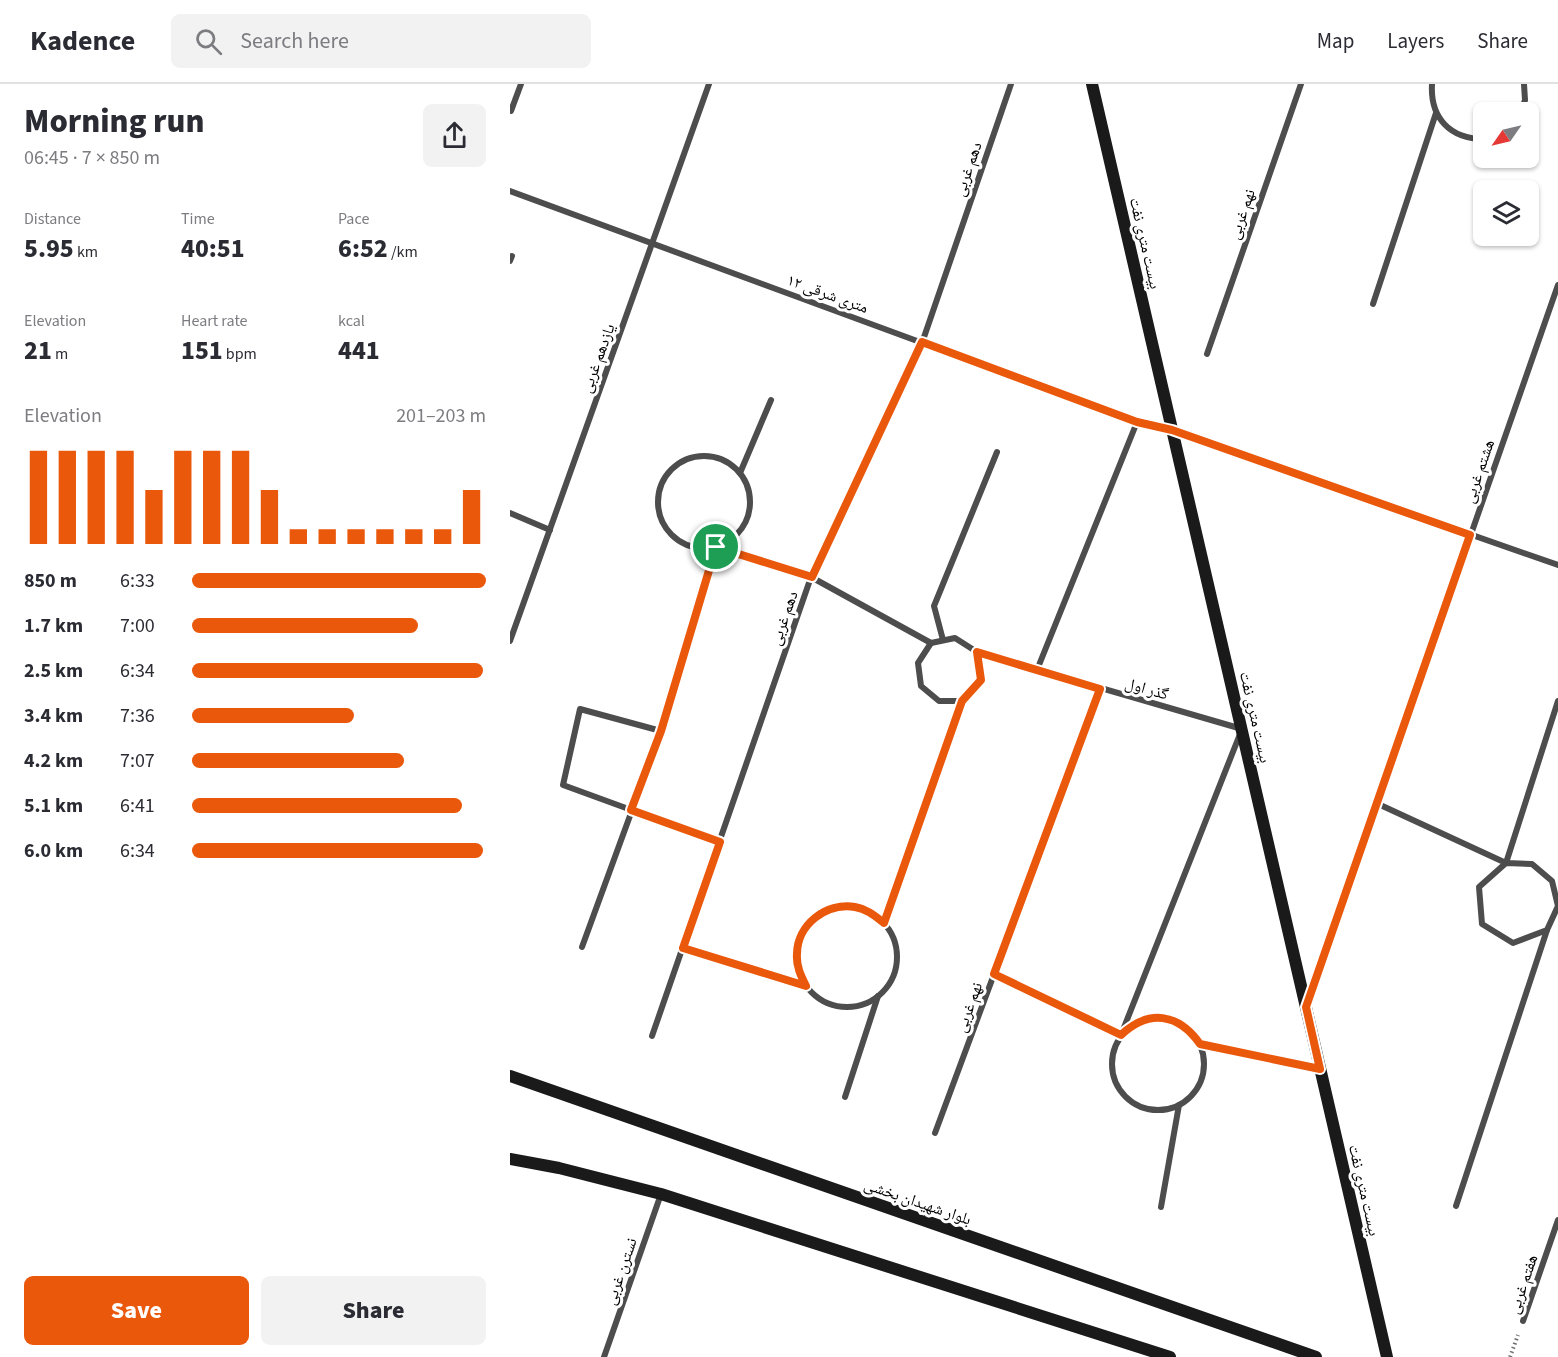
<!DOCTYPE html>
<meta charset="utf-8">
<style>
body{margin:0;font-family:"Source Sans 3","Noto Naskh Arabic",sans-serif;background:#f2f2f3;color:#2b2b33;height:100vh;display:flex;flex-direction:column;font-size:22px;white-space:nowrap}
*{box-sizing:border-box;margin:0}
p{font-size:20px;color:#7c7c81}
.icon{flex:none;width:33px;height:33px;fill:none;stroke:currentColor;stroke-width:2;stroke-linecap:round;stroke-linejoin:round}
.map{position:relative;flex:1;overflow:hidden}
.details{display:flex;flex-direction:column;background:#fff;width:510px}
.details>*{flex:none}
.needle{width:39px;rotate:236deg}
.controls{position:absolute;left:963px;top:18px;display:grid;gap:12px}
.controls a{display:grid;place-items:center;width:66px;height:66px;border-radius:9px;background:#fff;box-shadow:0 2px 4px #0004;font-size:30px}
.pin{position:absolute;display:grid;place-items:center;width:51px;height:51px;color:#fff;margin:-26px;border:3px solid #fff;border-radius:50%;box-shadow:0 2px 6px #0007}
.round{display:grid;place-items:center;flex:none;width:63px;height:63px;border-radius:9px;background:#f2f2f3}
.headline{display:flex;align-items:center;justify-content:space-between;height:102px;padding:0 24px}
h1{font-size:33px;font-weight:800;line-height:45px}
.stats{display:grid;grid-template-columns:repeat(3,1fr);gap:9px;height:102px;padding:6px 24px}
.stats div{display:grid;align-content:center}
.stats b{font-size:26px;font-weight:800}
.stats small{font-size:16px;font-weight:400}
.stats p{font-size:16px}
.chart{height:168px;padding:12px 24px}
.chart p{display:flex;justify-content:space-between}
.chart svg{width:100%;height:108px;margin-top:6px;stroke:#ea580c;stroke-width:6}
.action{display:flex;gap:12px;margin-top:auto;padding:12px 24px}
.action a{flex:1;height:69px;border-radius:9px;background:#ea580c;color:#fff;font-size:24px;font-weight:800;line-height:69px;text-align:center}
.action a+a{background:#f2f2f3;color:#2b2b33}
ul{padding:0 24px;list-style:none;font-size:20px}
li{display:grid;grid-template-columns:96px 72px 1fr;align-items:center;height:45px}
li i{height:15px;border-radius:8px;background:#ea580c}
header{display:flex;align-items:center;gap:36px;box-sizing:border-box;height:84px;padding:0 30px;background:#fff;border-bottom:2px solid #e1e1e2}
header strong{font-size:28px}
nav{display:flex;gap:33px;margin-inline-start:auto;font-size:21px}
.search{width:420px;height:54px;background:#f2f2f3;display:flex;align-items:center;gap:15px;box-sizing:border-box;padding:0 21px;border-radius:9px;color:#7c7c81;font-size:22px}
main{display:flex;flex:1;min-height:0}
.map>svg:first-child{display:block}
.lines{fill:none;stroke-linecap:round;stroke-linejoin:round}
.path{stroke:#6f6f6f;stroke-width:4;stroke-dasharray:1.5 3;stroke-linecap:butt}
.street{stroke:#4d4d4d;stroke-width:6}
.secondary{stroke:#1a1a1a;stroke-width:12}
.route-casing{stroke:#fff;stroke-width:12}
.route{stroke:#ea580c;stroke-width:8}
.labels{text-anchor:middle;stroke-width:6;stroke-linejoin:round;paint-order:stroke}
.street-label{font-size:16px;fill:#000;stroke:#fff}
</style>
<header>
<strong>Kadence</strong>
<div class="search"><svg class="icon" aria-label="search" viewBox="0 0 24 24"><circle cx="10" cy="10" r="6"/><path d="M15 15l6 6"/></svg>Search here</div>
<nav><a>Map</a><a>Layers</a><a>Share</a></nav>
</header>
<main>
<section class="details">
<div class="headline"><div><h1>Morning run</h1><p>06:45 · 7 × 850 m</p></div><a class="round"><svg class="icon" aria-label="share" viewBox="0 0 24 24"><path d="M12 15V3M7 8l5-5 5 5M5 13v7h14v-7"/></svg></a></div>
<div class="stats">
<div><p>Distance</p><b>5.95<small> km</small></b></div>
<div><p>Time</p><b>40:51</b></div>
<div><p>Pace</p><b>6:52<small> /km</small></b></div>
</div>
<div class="stats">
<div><p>Elevation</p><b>21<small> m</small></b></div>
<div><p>Heart rate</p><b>151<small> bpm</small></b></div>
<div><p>kcal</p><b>441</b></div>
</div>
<div class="chart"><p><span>Elevation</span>201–203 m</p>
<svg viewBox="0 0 160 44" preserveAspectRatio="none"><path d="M5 44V6M15 44V6M25 44V6M35 44V6M45 44V22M55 44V6M65 44V6M75 44V6M85 44V22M95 44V38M105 44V38M115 44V38M125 44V38M135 44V38M145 44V38M155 44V22"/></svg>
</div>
<ul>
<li><b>850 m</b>6:33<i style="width:100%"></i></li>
<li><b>1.7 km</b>7:00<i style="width:77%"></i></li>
<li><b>2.5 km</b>6:34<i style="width:99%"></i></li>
<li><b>3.4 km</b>7:36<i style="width:55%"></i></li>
<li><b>4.2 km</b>7:07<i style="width:72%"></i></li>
<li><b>5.1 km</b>6:41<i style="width:92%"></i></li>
<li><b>6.0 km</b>6:34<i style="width:99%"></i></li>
</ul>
<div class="action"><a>Save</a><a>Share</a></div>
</section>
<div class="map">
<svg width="1048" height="1273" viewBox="0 0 1048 1273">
<rect width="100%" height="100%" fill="#fff"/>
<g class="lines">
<polyline class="path" points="1000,1273 1008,1251"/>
<g class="street">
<path d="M922,0C920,34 940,55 974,55"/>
<polyline points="1,27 11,0"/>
<polyline points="1011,28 1015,16 1014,0"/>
<polyline points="0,107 627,338 662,346 1048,481"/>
<polyline points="0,177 2,172"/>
<polyline points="863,220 926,29"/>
<polyline points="697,270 791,0"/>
<circle cx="194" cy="418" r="46"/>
<polyline points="230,389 261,316"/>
<polyline points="0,429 40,446"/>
<polyline points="433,556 424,522 487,368"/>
<polyline points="0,557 199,0"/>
<polyline points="467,568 471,596 452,617 429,617 411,602 408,579 421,559 445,554 467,568 732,645 611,951 485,890"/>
<polyline points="527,586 627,338"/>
<polyline points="151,647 70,625 53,701 209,758"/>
<polyline points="866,719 996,779 1022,780 1042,797 1048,822 1037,846 1003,859 972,840 969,803 996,779 1048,617"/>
<circle cx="337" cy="873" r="50"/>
<polyline points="374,839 452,617"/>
<polyline points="72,863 151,647 206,463 301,493 421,559"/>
<polyline points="173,864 296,902"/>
<polyline points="797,920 1048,201"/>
<circle cx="648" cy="980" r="46"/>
<polyline points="142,952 301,493 412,259 501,0"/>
<polyline points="690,960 810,985"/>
<polyline points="335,1013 368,912"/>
<polyline points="425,1049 590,605"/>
<polyline points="946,1122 1037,846"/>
<polyline points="651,1123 669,1021"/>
<polyline points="1013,1237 1048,1136"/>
<polyline points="94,1273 151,1110"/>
</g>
<g class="secondary">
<polyline points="582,0 877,1273"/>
<polyline points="0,992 806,1273"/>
<polyline points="0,1075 49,1084 151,1110 660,1273"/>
</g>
</g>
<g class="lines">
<g class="route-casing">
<path id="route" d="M412,258L627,338L662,346L960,451L796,923L810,985L690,960C668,929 639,925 611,951L484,890L590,605L467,568L471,596L452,617L374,839C365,832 357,825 345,823C316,818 287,841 287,870C286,882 291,892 296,902L173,864L210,758L121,726L151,647L206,463L302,493Z"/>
</g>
<use href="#route" class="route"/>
</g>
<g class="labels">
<g class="street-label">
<text transform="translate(457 85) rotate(-71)" y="6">دهم غربی</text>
<text transform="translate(731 130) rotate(-71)" y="6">نهم غربی</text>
<text transform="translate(636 159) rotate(77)" y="6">بیست متری نفت</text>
<text transform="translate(318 209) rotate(20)" y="6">۱۲ متری شرقی</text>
<text transform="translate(87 274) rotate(-70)" y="6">یازدهم غربی</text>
<text transform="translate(968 387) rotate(-71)" y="6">هشتم غربی</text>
<text transform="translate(273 534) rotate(-71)" y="6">دهم غربی</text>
<text transform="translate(637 604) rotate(16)" y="6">گذر اول</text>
<text transform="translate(746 633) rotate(77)" y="6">بیست متری نفت</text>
<text transform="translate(458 923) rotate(-70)" y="6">نهم غربی</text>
<text transform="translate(855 1106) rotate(77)" y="6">بیست متری نفت</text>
<text transform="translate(408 1117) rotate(19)" y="6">بلوار شهیدان بخشی</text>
<text transform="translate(110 1187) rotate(-71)" y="6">نسترن غربی</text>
<text transform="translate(1012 1200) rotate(-71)" y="6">هفتم غربی</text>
</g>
</g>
</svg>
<div class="controls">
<a><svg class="needle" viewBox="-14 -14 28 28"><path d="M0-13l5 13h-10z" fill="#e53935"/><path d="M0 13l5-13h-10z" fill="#7c7c81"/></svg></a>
<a><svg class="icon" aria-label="layers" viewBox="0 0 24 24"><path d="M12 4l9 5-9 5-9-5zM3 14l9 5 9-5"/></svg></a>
</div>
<div class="pin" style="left:206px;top:463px;background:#1e9e55"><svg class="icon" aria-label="arrive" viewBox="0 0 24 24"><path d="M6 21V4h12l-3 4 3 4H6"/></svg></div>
</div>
</main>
